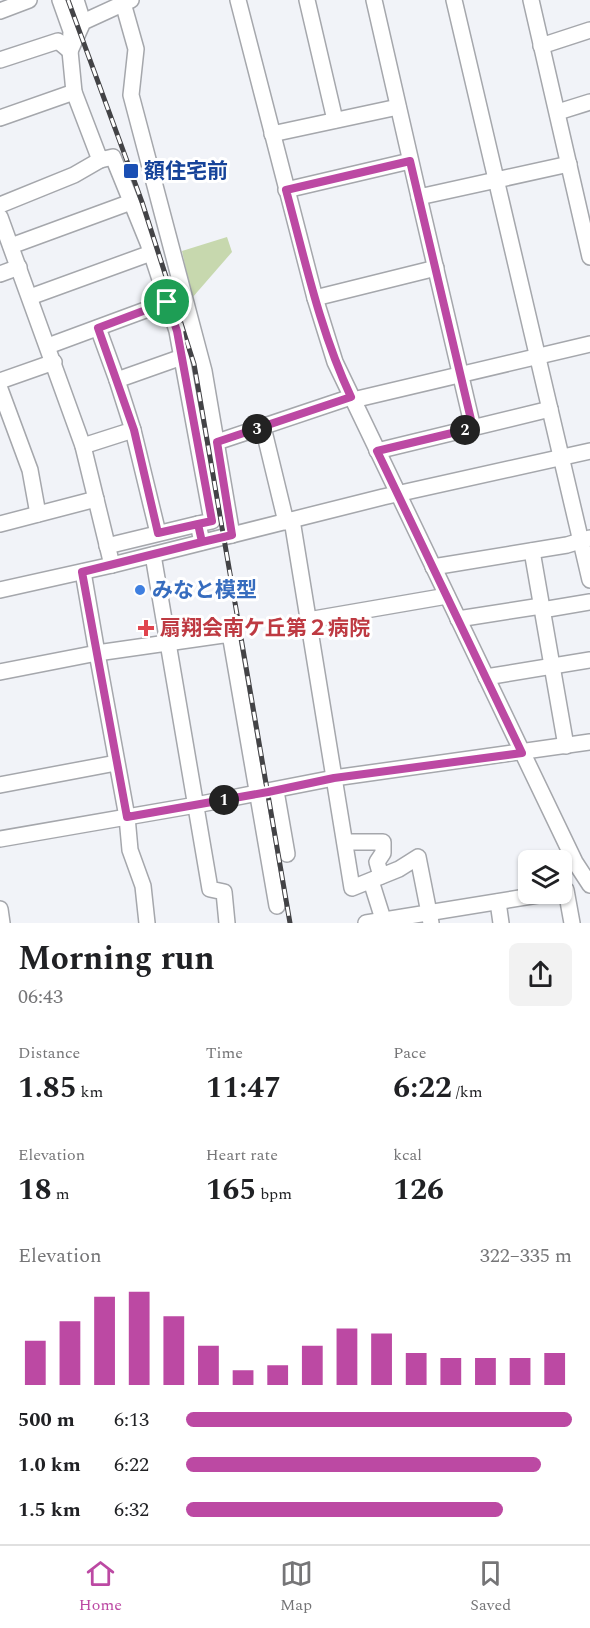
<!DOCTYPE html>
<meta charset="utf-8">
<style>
body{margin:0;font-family:Spectral,"Noto Sans JP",serif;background:#f2f2f2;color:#202124;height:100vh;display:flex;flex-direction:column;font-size:22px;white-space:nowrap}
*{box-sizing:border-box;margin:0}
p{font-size:20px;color:#757577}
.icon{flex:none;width:33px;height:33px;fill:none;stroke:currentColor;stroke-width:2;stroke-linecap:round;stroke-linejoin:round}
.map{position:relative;height:923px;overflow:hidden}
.details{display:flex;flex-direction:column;background:#fff;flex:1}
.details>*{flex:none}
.tools{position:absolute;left:518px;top:850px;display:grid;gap:12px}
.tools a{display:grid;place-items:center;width:54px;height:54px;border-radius:9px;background:#fff;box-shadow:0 2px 4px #0004;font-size:30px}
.pin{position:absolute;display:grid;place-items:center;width:51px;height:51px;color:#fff;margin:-26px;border:3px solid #fff;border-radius:50%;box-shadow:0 2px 6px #0007}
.km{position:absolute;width:30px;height:30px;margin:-15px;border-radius:50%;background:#222;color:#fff;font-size:16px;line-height:30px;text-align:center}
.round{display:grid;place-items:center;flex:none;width:63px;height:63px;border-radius:9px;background:#f2f2f2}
.headline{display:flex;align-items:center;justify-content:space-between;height:102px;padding:0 18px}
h1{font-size:33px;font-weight:700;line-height:45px}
.metrics{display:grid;grid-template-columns:repeat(3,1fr);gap:9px;height:102px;padding:6px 18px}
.metrics div{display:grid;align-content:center}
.metrics b{font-size:30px;font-weight:700}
.metrics small{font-size:16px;font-weight:400}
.metrics p{font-size:16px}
.chart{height:168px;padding:12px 18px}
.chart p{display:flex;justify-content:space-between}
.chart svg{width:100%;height:108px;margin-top:6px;stroke:#bc49a3;stroke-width:6}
ul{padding:0 18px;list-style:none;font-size:20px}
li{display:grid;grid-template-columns:96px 72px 1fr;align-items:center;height:45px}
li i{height:15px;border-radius:8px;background:#bc49a3}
.dock{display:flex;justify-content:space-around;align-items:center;height:84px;border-top:2px solid #e0e0e0;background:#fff;font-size:16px;color:#757577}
.dock a{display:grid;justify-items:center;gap:3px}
.dock .on{color:#bc49a3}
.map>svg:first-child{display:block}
.green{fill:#c7d8ae}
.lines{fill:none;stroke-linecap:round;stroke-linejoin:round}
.minor-casing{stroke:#a5a7ac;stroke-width:18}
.minor{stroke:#fff;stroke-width:15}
.rail-casing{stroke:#434346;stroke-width:5}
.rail{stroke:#fff;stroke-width:3;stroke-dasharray:9;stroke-linecap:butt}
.route-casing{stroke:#fff;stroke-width:12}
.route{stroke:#bc49a3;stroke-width:8}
.transit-dot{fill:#1a4fb4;stroke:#fff;stroke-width:2}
.shop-dot{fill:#3f7fe0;stroke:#fff;stroke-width:2}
.health-dot{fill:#e0444e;stroke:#fff;stroke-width:2}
.labels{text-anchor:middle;stroke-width:6;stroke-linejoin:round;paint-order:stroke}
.transit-label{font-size:21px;font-weight:bold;fill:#164399;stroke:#fff;text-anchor:start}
.shop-label{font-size:21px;font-weight:bold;fill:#366cbe;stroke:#fff;text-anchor:start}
.health-label{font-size:21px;font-weight:bold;fill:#be3a42;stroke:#fff;text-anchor:start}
</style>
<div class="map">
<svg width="590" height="923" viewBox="0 0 590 923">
<rect width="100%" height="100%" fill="#f1f3f8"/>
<polygon class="green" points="227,237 232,252 192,298 182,251"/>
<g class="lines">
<g class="minor-casing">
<g id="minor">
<polyline points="60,0 71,31 70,51 74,92 100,160 113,157 148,243 177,331 212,521 198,524 202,542"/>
<polyline points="76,0 83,22"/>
<polyline points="238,0 315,298 335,362 575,862 590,885"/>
<polyline points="307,0 335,120"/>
<polyline points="374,0 419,197 569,164"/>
<polyline points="454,0 590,580"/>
<polyline points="531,0 590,257"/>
<polyline points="123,3 136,49 131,95 204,371 232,535"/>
<polyline points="0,11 29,0"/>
<polyline points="541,46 590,30"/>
<polyline points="0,60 58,41 70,51 83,22 131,0"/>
<polyline points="558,112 590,102"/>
<polyline points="0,118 74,92"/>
<polyline points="272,134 398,107"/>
<polyline points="286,190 410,161"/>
<polyline points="419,197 473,428"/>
<polyline points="0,205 74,175 100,160"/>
<polyline points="0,217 83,446 112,565"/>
<polyline points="11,246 131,202"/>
<polyline points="0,274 19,267"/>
<polyline points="30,297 151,253"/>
<polyline points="315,298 436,268"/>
<polyline points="98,328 117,380"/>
<polyline points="48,346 167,302"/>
<polyline points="0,381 54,362"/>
<polyline points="0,389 30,470 38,514"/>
<polyline points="353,400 590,344"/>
<polyline points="263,427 286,522"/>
<polyline points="133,430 158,533"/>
<polyline points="217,442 351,397"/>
<polyline points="83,446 133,430 117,380 182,357"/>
<polyline points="377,451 550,409"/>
<polyline points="292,520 352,888 399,869 418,857 431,923"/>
<polyline points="0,524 96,499"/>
<polyline points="107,546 198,524"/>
<polyline points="532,551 566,746"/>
<polyline points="153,555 210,889 224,892 227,923"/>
<polyline points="433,567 567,545 590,538"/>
<polyline points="0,590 112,565 383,497 590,451"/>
<polyline points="542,610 590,602"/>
<polyline points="458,619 541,606"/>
<polyline points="308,620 447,596"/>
<polyline points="0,672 97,653 83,572"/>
<polyline points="486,677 590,660"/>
<polyline points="0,785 116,763"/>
<polyline points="276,791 287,854"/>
<polyline points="0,839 196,805 334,778 590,742"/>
<polyline points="345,842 383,842 383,853 377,862 381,876"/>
<polyline points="371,881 383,919"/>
<polyline points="566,890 572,923"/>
<polyline points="498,902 501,923"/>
<polyline points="0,909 2,923"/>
<polyline points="147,923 143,886 130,850 127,817 97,653 230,634 277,906"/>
<polyline points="366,923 544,894"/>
</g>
</g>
<use href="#minor" class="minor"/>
<g class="rail-casing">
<polyline id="rail" points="68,0 142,202 194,364 290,923"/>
</g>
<use href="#rail" class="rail"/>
</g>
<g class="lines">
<g class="route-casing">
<path id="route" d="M167,302L177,331L212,521L198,524L202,542L82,572L127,817L268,792L334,778L522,753L377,451L473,428L410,161L286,190C305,260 320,331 351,397L217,442L232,535L202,542L198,524L158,533L134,430L98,328L167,302"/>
</g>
<use href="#route" class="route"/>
</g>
<rect class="transit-dot" x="123" y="163" width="16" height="16" rx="3"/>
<circle class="shop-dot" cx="140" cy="590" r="6"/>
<path class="health-dot" d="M143 619h6v6h6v6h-6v6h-6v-6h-6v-6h6z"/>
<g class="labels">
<g class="transit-label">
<text x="144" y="178">額住宅前</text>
</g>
<g class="shop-label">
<text x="152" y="597">みなと模型</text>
</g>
<g class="health-label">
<text x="160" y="635">扇翔会南ケ丘第２病院</text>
</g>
</g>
</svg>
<div class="tools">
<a><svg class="icon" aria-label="layers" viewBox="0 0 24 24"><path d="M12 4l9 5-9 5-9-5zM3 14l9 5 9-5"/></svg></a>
</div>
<div class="pin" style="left:167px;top:302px;background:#1e9e55"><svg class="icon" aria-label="arrive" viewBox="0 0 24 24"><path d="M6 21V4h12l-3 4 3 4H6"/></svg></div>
<b class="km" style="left:224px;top:800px">1</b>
<b class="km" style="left:465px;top:430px">2</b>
<b class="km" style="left:257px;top:429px">3</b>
</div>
<section class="details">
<div class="headline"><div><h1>Morning run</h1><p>06:43</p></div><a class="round"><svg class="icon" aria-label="share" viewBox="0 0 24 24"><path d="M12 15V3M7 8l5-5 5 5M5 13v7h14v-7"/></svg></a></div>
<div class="metrics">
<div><p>Distance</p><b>1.85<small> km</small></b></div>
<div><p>Time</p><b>11:47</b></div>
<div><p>Pace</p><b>6:22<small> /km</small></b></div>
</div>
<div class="metrics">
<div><p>Elevation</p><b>18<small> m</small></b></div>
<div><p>Heart rate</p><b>165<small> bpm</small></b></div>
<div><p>kcal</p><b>126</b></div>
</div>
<div class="chart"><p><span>Elevation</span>322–335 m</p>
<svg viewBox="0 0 160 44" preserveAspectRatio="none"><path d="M5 44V26M15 44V18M25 44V8M35 44V6M45 44V16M55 44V28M65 44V38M75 44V36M85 44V28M95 44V21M105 44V23M115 44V31M125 44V33M135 44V33M145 44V33M155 44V31"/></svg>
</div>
<ul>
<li><b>500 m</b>6:13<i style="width:100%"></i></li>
<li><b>1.0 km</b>6:22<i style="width:92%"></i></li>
<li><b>1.5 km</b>6:32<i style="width:82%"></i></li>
</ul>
</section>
<nav class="dock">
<a class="on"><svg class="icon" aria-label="home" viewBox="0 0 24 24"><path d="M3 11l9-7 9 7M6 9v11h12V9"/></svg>Home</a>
<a><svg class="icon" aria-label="map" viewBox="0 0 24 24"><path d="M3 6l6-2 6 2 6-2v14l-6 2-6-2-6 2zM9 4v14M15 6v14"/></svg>Map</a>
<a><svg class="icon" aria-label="saved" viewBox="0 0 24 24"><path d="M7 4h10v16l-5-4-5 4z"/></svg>Saved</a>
</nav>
